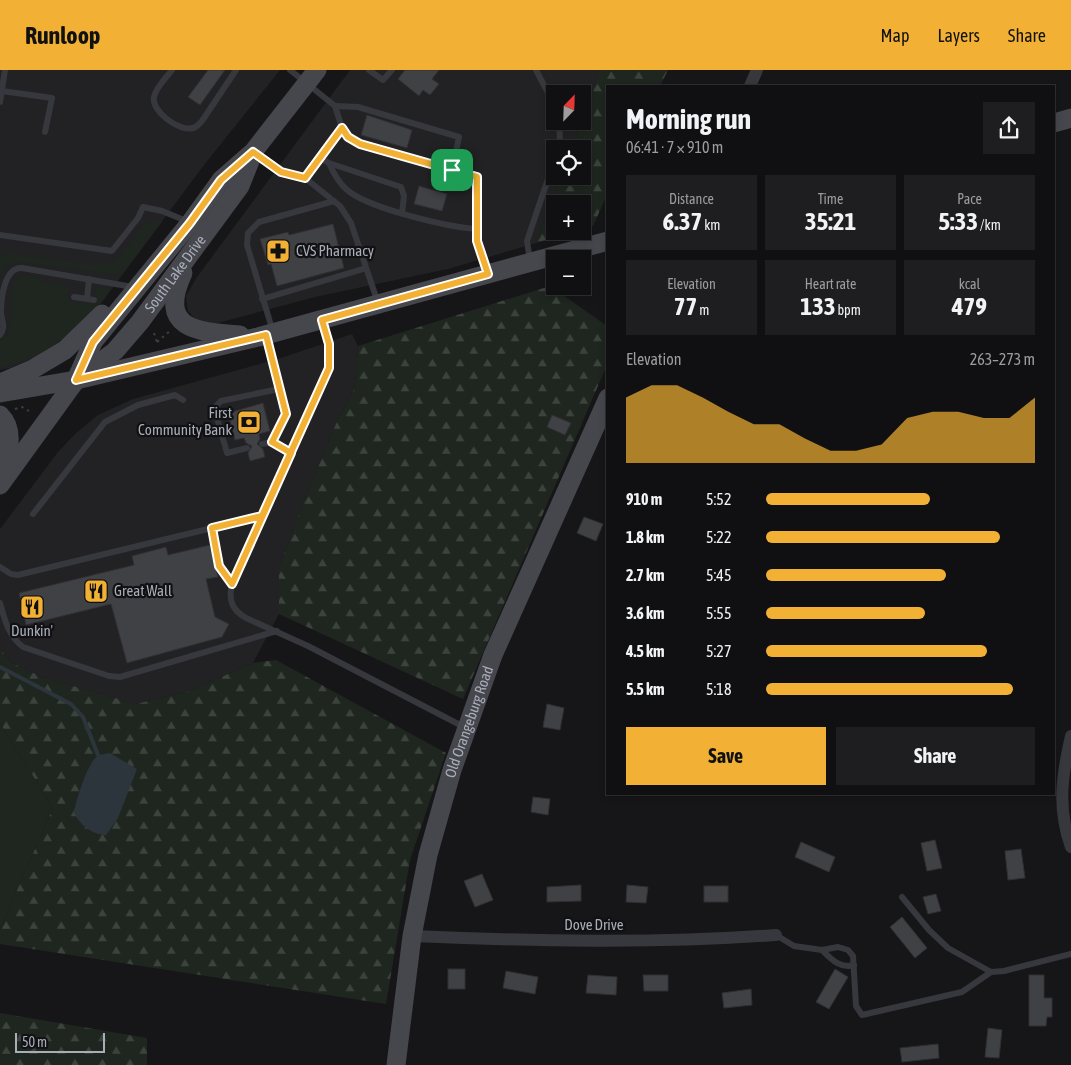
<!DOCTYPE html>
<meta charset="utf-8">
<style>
body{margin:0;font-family:"Asap Condensed",sans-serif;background:#1e1e20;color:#f1f3f6;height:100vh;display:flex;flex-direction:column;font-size:19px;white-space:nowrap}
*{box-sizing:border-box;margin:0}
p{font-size:16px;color:#9c9d9f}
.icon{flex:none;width:28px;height:28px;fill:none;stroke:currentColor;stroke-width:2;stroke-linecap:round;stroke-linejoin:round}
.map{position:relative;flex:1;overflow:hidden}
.side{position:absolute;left:606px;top:15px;width:449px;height:710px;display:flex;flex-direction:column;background:#101012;border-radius:0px;box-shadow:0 2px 8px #0003,0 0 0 1px #303032}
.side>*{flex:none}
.needle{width:32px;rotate:23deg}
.tools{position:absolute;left:546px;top:15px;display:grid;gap:10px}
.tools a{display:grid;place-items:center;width:45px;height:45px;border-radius:0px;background:#101012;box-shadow:0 2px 8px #0003,0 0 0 1px #303032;font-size:25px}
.scale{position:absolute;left:15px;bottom:12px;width:90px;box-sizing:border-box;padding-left:5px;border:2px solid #a8adb8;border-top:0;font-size:14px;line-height:18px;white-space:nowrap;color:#a8adb8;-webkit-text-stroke:4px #111113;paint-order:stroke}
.pin{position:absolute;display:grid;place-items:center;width:42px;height:42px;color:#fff;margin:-21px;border-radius:10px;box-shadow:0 2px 8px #0006}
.round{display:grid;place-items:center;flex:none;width:52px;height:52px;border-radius:0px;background:#1e1e20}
.head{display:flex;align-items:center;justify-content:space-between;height:85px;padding:0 20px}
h1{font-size:28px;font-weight:700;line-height:38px}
.figures{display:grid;grid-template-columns:repeat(3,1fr);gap:8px;height:85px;padding:5px 20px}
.figures div{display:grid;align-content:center;border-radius:0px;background:#1e1e20;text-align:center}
.figures b{font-size:25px;font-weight:700}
.figures small{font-size:14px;font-weight:400}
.figures p{font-size:14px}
.chart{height:140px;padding:10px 20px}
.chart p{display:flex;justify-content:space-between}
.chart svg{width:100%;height:90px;margin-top:5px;fill:#f2b134;opacity:.7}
.primary-button{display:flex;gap:10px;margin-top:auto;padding:10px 20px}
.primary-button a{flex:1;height:58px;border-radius:0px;background:#f2b134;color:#111;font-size:20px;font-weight:700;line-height:58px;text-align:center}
.primary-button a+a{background:#1e1e20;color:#f1f3f6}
ul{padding:0 20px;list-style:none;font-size:16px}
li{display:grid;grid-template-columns:80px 60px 1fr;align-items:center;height:38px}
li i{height:12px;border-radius:6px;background:#f2b134}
header{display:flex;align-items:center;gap:30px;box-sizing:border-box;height:70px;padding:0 25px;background:#f2b134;color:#111}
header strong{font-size:24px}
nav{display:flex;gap:28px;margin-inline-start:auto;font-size:18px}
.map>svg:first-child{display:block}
.built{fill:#222225}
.green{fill:#1e261f}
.forest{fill:url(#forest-firs)}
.water{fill:#2c353c}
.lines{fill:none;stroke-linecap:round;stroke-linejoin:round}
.stream{stroke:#2c353c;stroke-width:4}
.building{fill:#404145;stroke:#303034}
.path{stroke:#3d3f44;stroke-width:2;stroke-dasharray:2.5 4;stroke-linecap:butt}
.lane{stroke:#37383d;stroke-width:6}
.street{stroke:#37383d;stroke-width:12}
.secondary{stroke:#45474d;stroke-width:19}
.route-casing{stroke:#fff;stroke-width:10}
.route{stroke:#f2b134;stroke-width:6}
.labels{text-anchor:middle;stroke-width:4.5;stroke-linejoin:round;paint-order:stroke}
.poi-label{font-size:15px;fill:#a8adb8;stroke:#111113;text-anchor:start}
.street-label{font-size:15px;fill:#a8adb8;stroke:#111113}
</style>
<header>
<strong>Runloop</strong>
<nav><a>Map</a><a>Layers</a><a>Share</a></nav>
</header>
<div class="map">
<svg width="1071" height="995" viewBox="0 0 1071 995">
<defs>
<pattern id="forest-firs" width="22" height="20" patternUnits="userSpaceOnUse" patternTransform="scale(1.25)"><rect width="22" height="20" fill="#1e261f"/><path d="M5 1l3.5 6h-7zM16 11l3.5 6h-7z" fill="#3c433d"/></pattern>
</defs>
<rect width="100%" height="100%" fill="#161618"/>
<g class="built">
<polygon points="0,0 280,0 204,95 94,243 39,286 10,298 0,300"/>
<polygon points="350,0 600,0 583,47 582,24 555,24 555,51 581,51 571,79 555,79 555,106 561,106 536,173 448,199 315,227 214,254 197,251 188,241 186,226 197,207"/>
<polygon points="352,264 358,276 355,317 339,347 304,430 279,498 279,544 253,593 192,620 136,634 42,607 12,593 0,579 0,459 58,382 76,363 98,345 133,329 281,288"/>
</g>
<g class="green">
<polygon points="147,152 162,152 121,205 18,192 6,196 0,207 0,187 8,183 100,196 102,189 111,196"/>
<path d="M21,205L42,208V212L69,215L67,231L96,234L98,225L94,223L97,217L111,218C80,261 51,285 0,298V272C23,257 0,222 21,205Z"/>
<polygon points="0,653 53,738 0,859"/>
</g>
<g class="forest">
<polygon points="600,0 668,0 660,16 608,16 607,125 593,156 583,159 582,134 555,134 555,161 575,161 536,173 561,106 582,106 582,79 571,79"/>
<polygon points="550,216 607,256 607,295 463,629 279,544 279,498 304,430 339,347 355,317 358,276"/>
<polygon points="0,579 12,593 42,607 136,634 192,620 253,593 276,590 446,683 410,790 386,934 0,874 0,859 53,738 0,653"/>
<polygon points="0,943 147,968 147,995 0,995"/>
</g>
<path class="water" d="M110,683L137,699L118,748L106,765C93,765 79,755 74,742C76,731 88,690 99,685C102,684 107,684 110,683Z"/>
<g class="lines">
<polyline class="stream" points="0,597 71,634 83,647 98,685"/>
</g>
<g class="building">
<polygon points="208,0 225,0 200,35 188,27"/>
<polygon points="405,0 439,0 432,9 439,14 430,25 423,20 419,26 398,9"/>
<polygon points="367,45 412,60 407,78 361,65"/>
<polygon points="419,116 447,124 442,141 414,134"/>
<polygon points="333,154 344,198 277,216 271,194 268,195 260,169 288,162 289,165"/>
<polygon points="263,333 270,361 259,364 260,369 257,374 263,379 265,387 250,391 248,383 252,376 246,373 244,368 235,370 228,343"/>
<polygon points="552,345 571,353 565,365 547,357"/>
<polygon points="584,447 603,454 596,471 577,463"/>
<polygon points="210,475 218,507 206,509 215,547 229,554 222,567 127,593 111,534 26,555 19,523 134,495 132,486 166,477 168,485"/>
<polygon points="547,634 564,638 560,660 543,657"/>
<polygon points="533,727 550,729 548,745 531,742"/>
<polygon points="935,770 942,798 927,801 921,773"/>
<polygon points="801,772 835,787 829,802 795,787"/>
<polygon points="1021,779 1025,808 1008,810 1005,781"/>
<polygon points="482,804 493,830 475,837 464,811"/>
<polygon points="581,815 581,831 547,832 547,817"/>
<polygon points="627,815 648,817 646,833 626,832"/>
<rect x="704" y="816" width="24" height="16"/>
<polygon points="936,824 941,841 928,844 923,827"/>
<polygon points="902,847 927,878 915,888 890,857"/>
<rect x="448" y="899" width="17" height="20"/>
<polygon points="835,899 848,907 829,939 816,932"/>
<polygon points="506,901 538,907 535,924 503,918"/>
<polygon points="588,905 617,907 616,925 586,923"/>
<polygon points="643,905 668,905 668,921 644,921"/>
<polygon points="1029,905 1044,905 1044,928 1052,928 1052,947 1047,947 1046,956 1029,956"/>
<polygon points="751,919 752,935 724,938 722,923"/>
<polygon points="988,958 1002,960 999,988 985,987"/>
<polygon points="938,974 939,988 902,992 900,978"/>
</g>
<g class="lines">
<g class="path">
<polyline points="154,263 157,272"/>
<polyline points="157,272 170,261"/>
<polyline points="15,339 22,337 29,341"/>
</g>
<g class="lane">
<path d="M172,0C166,8 156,17 154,27C151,41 179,62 193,58C197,57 199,54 202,51L236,0"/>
<polyline points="290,0 335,36 342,58 354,71 477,107 477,171 488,203"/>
<polyline points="369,0 383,10 392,0"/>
<polyline points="536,0 555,36"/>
<polyline points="2,21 52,28 45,62"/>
<polyline points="0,32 5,0"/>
<polyline points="335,36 358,37 459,67 452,100"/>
<polyline points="558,79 560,71 559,51"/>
<polyline points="254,82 281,102 305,108 340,136 351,153 378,233"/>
<polyline points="320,88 329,93 401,117 404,126 402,143"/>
<path d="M329,93C333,102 338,112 346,119C366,138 448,157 477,159"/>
<polyline points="305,108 342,58"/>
<polyline points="0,165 112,181 138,148 143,137 162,141 189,152"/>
<polyline points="530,191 527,171 555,88"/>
<polyline points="74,227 94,230"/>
<polyline points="87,229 89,209"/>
<polyline points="262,229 366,198"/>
<path d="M323,251L330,280L329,298L232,514C228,530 232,540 246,548L308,576L464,657"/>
<polyline points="273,262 247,175 248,163 259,152 334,131"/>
<path d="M0,265C6,257 2,252 1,243C1,229 4,197 22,198L133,217"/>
<polyline points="266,267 286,344 272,372"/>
<polyline points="262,374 272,372 291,383"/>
<polyline points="247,378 227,383 215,341 217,335 221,331 279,319"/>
<polyline points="33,444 105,352 138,335 175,325 183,330"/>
<polyline points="212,458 219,496 232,514"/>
<polyline points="0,497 11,504 18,505 262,446"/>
<path d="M0,533C5,551 8,565 23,577L109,606L120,607L277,561"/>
<polyline points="902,827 929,860 948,878 991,902 1004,901 1071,884"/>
<polyline points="776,865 794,876 822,880 838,877 848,880 853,886 856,936 862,945 962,922 991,902"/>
<path d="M822,880C831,889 840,899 854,895"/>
</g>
<g class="street">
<polyline points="750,16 757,0"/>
<path d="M1071,666C1062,705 1057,738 1071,777"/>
<path d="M412,866C533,871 654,874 776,865"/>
</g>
<g class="secondary">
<polyline points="1054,53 1071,48"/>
<path d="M183,203C157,259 196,262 240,265"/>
<path id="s1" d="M83,305L115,281L140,252L240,116L252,86"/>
<polyline points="0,313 33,299 65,280 102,244"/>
<polyline points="0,323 76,310 258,267 608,171"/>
<path d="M0,345C17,362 6,387 2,408"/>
<polyline points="0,415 76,310 93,272 190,153 221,110 253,82 317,0"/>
<path id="s2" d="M396,995L412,866L428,785L452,700L493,585L608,328"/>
</g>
</g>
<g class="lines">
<g class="route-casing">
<polyline id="route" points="452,100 360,74 348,67 342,58 305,108 281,102 253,82 221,110 190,153 93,272 76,310 266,265 286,344 272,372 291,383 232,514 219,496 212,458 262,446 329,298 329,274 322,250 488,204 477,171 477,107 452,100"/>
</g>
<use href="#route" class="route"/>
</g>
<defs>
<g id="pharmacy-square" transform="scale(1.25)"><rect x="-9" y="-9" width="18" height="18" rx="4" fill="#f2b134" stroke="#111113"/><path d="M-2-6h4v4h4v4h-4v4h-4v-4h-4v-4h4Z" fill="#111"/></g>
<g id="bank-square" transform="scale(1.25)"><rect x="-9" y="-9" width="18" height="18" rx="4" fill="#f2b134" stroke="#111113"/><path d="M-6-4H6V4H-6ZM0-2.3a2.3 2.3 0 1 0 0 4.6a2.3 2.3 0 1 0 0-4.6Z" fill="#111"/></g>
<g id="restaurant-square" transform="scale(1.25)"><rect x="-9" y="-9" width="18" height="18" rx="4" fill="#f2b134" stroke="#111113"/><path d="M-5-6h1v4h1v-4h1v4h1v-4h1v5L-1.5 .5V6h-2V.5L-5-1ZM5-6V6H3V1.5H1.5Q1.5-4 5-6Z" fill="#111"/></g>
</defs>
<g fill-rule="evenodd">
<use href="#pharmacy-square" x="278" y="181"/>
<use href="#bank-square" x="249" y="352"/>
<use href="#restaurant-square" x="96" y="521"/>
<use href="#restaurant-square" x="32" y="537"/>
</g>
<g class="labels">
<g class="poi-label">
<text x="296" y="186">CVS Pharmacy</text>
<text x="232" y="348" text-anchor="end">First<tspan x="232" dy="17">Community Bank</tspan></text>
<text x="114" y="526">Great Wall</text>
<text x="32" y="566" text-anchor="middle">Dunkin'</text>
</g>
<g class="street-label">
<text dy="5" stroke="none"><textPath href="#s1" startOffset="138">South Lake Drive</textPath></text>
<text dy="5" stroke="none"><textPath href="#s2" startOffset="352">Old Orangeburg Road</textPath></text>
<text x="594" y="860">Dove Drive</text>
</g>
</g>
</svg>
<div class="tools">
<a><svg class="needle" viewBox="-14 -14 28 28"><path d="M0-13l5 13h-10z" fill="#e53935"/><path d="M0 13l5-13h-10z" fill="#9c9d9f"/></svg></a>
<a><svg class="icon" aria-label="locate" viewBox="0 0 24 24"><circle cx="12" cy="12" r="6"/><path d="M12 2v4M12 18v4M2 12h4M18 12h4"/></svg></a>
<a>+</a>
<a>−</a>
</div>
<div class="scale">50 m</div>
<div class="pin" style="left:452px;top:100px;background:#1e9e55"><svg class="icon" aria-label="arrive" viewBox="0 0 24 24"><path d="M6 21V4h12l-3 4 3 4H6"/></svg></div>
<section class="side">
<div class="head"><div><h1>Morning run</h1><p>06:41 · 7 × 910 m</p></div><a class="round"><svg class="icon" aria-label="share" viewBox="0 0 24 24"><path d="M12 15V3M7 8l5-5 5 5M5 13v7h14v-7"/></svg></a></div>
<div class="figures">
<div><p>Distance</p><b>6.37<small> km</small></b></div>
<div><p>Time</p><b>35:21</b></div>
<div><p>Pace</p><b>5:33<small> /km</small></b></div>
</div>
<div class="figures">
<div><p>Elevation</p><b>77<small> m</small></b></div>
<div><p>Heart rate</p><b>133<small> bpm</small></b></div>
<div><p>kcal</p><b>479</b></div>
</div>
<div class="chart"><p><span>Elevation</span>263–273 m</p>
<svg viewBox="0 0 160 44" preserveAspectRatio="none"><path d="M0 44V12L10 6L20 6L30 12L40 19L50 25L60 25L70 32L80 38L90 38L100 35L110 22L120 19L130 19L140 22L150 22L160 12V44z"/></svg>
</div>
<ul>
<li><b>910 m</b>5:52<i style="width:61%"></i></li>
<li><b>1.8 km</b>5:22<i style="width:87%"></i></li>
<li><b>2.7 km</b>5:45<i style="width:67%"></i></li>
<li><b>3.6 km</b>5:55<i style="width:59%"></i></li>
<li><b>4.5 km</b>5:27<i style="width:82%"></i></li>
<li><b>5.5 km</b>5:18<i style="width:92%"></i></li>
</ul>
<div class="primary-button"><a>Save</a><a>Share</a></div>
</section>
</div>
